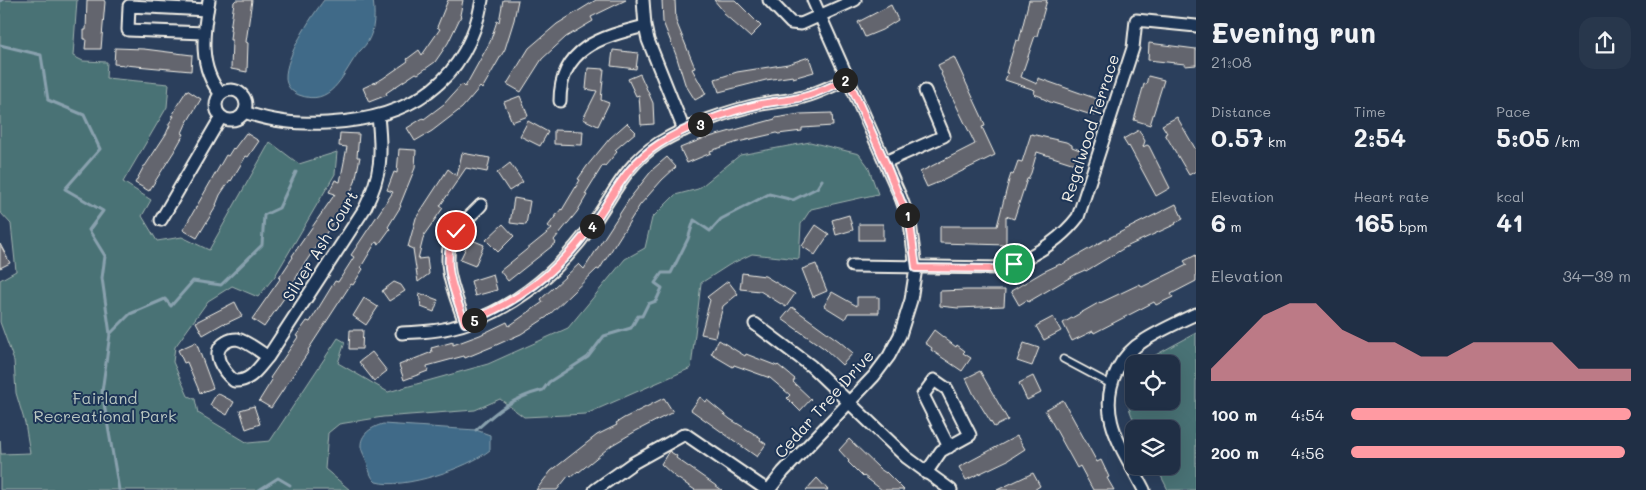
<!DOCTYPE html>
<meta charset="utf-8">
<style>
body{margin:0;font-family:Mali,sans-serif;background:#28374c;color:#f1f3f6;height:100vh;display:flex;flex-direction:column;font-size:19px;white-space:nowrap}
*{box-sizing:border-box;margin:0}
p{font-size:16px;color:#a2a9b3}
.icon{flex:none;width:28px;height:28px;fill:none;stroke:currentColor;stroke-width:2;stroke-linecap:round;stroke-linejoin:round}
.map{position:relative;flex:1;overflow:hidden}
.panel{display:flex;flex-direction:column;background:#202f45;width:450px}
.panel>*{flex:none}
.tools{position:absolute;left:1125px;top:355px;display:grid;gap:10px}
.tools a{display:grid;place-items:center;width:55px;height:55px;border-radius:10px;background:#202f45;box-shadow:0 5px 20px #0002,0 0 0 1px #3d4a5e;font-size:25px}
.pin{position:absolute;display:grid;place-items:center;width:42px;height:42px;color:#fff;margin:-21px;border:2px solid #fff;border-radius:50%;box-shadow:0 1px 5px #0007}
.km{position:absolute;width:25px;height:25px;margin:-12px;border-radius:50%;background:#222;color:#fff;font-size:14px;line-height:25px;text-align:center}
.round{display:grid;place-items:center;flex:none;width:52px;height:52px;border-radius:15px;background:#28374c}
.overview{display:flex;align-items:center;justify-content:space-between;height:85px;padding:0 15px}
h1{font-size:28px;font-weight:700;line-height:38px}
.stats{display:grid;grid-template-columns:repeat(3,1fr);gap:8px;height:85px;padding:5px 15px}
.stats div{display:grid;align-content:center}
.stats b{font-size:25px;font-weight:700}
.stats small{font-size:14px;font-weight:400}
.stats p{font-size:14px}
.chart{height:140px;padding:10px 15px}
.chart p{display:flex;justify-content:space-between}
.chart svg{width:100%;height:90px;margin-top:5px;fill:#ff9aa2;opacity:.7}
ul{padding:0 15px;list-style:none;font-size:16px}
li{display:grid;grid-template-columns:80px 60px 1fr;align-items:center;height:38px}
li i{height:12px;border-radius:6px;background:#ff9aa2}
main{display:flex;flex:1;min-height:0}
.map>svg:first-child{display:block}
.green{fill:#4a7275;stroke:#9fb2ae}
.water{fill:#416b88;stroke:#89a1ae}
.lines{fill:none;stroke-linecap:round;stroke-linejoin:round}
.stream{stroke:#89a1ae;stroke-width:3}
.building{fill:#64656e;stroke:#f4f1e8}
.lane-casing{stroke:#f4f1e8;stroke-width:9}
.street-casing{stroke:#f4f1e8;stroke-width:15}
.lane{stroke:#1d3557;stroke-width:5.5}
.street{stroke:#1d3557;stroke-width:11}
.route-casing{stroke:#fff;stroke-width:10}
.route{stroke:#ff9aa2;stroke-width:6}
.labels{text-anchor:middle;stroke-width:4;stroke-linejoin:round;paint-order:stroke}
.street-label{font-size:16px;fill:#f4f1e8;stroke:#1d3557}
.park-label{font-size:16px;fill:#b8c5c0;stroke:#1d3557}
</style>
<main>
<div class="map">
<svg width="1196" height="490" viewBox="0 0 1196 490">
<rect width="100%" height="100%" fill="#2b3f5c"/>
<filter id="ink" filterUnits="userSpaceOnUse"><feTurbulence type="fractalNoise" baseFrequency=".02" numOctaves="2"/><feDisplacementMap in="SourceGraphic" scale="10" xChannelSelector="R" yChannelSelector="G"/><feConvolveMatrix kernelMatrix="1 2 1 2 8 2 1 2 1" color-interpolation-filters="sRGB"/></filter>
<g filter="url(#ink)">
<g class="green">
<polygon points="0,0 77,0 73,56 83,61 107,62 106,78 169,84 167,107 123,182 151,200 142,216 157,241 182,237 209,250 270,142 299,164 337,152 335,174 275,276 258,297 232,286 208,301 175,347 173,362 188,396 195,399 198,413 248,443 270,441 338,338 345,342 338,363 388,392 488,364 568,328 625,259 645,248 652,218 675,195 698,189 740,155 810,142 859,154 868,166 878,194 811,209 801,224 799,259 752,254 729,265 701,283 691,368 586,414 524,417 500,399 475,410 383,417 339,424 328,433 325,469 350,490 0,490 0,440 1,454 30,453 25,423 16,393 14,361 0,322 0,280 16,271 11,224 0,212"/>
<path d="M1196,333V490H1168L1156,466H1171V429H1138C1128,409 1123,397 1134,376V401H1171V364H1143L1150,358Z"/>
</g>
<g class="water">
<path d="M324,0H373C375,13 375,29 368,41C365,47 359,51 356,56C342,76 331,107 299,95C292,92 286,86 286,78C285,57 311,17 324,0Z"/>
<path d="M383,424L476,430L490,435V450C468,468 403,490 376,482C370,477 369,469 367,462C365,457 362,452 361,447C360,434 372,427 383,424Z"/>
</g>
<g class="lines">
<g class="stream">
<polyline points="0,1 2,0"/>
<polyline points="0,45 41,55 48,100 84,115 100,149 65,189 103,211 89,230 105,256 102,278 110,334 102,392 119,490"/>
<polyline points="110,334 130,314 165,299 171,306 193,281 221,285 262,245 264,215 279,208 296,172"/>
<path d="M476,430C499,409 513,398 543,390L549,382L588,357L604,336L631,328L638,316H642L648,304L656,301L662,288L655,283L662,273H671L688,239L694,220L710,231L721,219L769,194L793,200L817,188L822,180"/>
<polyline points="259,490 278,478 290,485"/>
</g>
</g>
<g class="building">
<polygon points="87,0 104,0 105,2 101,49 85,49 86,39 84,39 84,30 86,30"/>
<polygon points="236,0 252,0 246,42 248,43 247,72 231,69 232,40 230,40 231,30 230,30 234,2"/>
<polygon points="448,0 463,0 460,15 461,16 448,43 435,62 418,74 416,73 386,93 387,95 369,102 363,88 382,79 408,61 407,59 419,50 422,55 440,29 437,27"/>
<polygon points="503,0 518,0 514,20 505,49 482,89 480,87 462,108 432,131 415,141 407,128 423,118 424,119 444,104 462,84 465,87 490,42 497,21 499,22"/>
<polygon points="596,0 626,0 591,17 593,21 566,37 542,59 521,92 507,84 529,48 557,24"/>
<polygon points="662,0 675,0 676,21 695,68 692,69 706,94 695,100 685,84 676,55 663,22"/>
<polygon points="714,0 735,0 761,26 750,37 723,13 724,12"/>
<polygon points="1029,0 1047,0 1037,36 1035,36 1021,77 1037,84 1038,78 1100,100 1095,116 1050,102 1042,98 1042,97 1034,94 1035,90 1005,80 1008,73 1006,73 1008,66 1016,40 1019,41"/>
<polygon points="891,5 898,20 882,30 865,37 858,22"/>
<polygon points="1149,43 1196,49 1196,65 1185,66 1185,64 1148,60"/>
<polygon points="115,48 144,49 192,55 191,71 114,64"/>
<polygon points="613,50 638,53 636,69 611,66"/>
<polygon points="809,57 814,72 793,78 793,76 766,80 719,92 715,79 737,72 788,64"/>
<polygon points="954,57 982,117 985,126 982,127 995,155 944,180 927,187 920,172 975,144 941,74 942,73 938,65"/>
<polygon points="588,68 604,69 601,100 609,103 598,126 583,119 597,91 586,89"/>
<polygon points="640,74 653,103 654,124 641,125 639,95 636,96 628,79"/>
<polygon points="1148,76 1164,80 1150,125 1134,120 1144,84 1146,85"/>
<polygon points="187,90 201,99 186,124 182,133 184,134 175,150 149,191 135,183 144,166 145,166 166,134 170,125 168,125 174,116 172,116 177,107 176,107"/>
<polygon points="520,96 528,116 512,122 504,102"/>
<polygon points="832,113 833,126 802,128 802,131 778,134 777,133 738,142 710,151 711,153 687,163 680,148 702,139 775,119 775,118 800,114"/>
<polygon points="1177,117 1196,150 1196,171 1189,175 1165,134 1167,133 1162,125"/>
<polygon points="528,121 548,132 540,146 520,136"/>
<polygon points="627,123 636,132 615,150 617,152 605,166 603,165 585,194 587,195 577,212 554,240 556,243 508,281 500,271 552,229 548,226 561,209 562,210 580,180 578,179 587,166 610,138"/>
<polygon points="554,130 583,131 582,145 554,144"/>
<polygon points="1139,130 1145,141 1143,147 1147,145 1149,146 1170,188 1156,196 1129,146 1128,147 1123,139"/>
<polygon points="246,133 259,141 248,157 246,156 231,181 230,180 220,195 216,205 217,205 197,238 183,230 226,155 228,156 233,148 234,149"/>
<polygon points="340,133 359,134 357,157 360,157 355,182 344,207 318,245 317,245 301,269 289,291 264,327 252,319 280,279 279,278 293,257 292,256 335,194 329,192 335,180 340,182 347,147 339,146"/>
<polygon points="1031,134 1066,142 1072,145 1072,147 1085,152 1081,166 1037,152 1031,173 1028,179 1027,179 1014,219 1006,216 1006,245 940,243 940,226 997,226 1009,180 1011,174 1013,175 1018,161 1022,162"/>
<polygon points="399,149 416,150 415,168 400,205 401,206 388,227 390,229 379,244 376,242 361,267 363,269 353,285 351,284 308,350 309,351 271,408 259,401 272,380 270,378 298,337 296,336 307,321 310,322 335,281 338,282 354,257 351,255 393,192 387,190 394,172 397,173"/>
<polygon points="462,153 490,158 487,172 466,168 440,206 443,208 424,235 418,259 427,258 429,274 418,282 413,249 408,247 416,218 448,169 457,176"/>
<polygon points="667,157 676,167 662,180 640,205 599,270 597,269 547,317 521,334 494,346 465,358 464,356 427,366 428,371 404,380 399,365 432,352 431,348 453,342 453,345 480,335 507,322 509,326 543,302 541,299 579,264 584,269 630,198 653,169"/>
<polygon points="510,163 523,182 509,191 497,173"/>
<polygon points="514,198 530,201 526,225 510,223"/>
<polygon points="1176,204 1183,219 1175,223 1176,224 1126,247 1086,271 1085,270 1076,274 1028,302 1027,300 1019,305 1011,291 1043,272 1060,264 1061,265 1101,242"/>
<polygon points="849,215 853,230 836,235 832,220"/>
<polygon points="503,224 514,236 498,252 486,240"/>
<rect x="859" y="224" width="24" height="16"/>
<polygon points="816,225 829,234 815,255 802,246"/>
<polygon points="470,239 484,245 475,266 460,260"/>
<polygon points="0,244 10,263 0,268"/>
<polygon points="1196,255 1196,281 1171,294 1173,297 1156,305 1154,302 1094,333 1093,331 1072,341 1063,323 1100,302 1100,303 1140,284 1142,287 1187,265 1184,261"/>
<polygon points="816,264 827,291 813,297 802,269"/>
<polygon points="742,273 765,276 795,294 786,307 760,291 740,289"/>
<polygon points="493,274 497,290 475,296 471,281"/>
<polygon points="728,281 738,294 723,306 715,337 701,334 710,300 707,297"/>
<polygon points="394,282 401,285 405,291 389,301 382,291"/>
<polygon points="967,290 1005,290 1004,306 958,308 940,306 940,291"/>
<polygon points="832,292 857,306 857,297 879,297 879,313 848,313 845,319 824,306"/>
<polygon points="419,293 438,300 434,312 421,307"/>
<polygon points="364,298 378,307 366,325 353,316"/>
<polygon points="235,302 242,316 225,324 224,323 203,335 196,322"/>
<polygon points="792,307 839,341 853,353 842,365 825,349 782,319"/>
<polygon points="1053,317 1061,331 1044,340 1036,326"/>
<polygon points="350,330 363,330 362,349 349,349"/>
<polygon points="934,330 956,347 957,345 965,351 963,353 971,358 962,371 931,350 932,348 925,343"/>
<polygon points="719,340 745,356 746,354 777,366 778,365 795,379 793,382 811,399 800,411 787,398 790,395 770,378 734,365 733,367 711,354"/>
<polygon points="196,342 213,388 200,393 187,362 184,363 178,350"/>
<polygon points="1024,343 1039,348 1032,366 1017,361"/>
<polygon points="372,352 387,371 374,381 359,362"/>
<polygon points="980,371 1008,420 994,427 974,395 966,378"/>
<polygon points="1033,376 1041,393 1027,400 1019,383"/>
<polygon points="217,393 234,402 227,415 210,405"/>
<polygon points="700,397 706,402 707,400 730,419 761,438 760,440 766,444 757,457 691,410"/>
<polygon points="664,398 673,412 636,431 612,445 579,472 578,471 571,477 569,475 557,490 536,490 551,471 597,435 617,425 616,423 624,418"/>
<polygon points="1063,400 1097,462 1101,460 1109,477 1107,478 1114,490 1093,490 1080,466 1077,468 1045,410"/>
<polygon points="254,406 260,424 246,429 240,410"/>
<polygon points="1017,436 1025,449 1008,460 966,480 959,467"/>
<polygon points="849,439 880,469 886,473 886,472 904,490 882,490 864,476 863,477 848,462 849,461 839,450"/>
<polygon points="669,451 677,456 676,458 722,490 695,490 674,476 661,464"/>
<polygon points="1033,473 1040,486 1034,490 997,490"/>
<polygon points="817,478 828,490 806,490"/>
</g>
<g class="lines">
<g class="lane-casing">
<polyline id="lane" points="1063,359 1110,384"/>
</g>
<g class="street-casing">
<g id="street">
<path d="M209,0C203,32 198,68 221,94"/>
<polyline points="643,0 645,26 648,40 684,130"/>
<polyline points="769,0 791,23 801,24 855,0"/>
<polyline points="204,33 128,30 129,6 207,10"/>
<circle cx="231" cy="105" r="15"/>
<path d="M560,101C560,48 601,37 645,26"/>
<path d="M244,112C273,122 296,124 327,123C407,119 467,84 482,0"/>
<polyline points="885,162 944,136 925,91"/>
<polyline points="161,220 221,117"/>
<path d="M852,266L1003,268C1033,257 1059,242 1078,217L1133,48L1136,20L1196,26"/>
<path d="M465,323C456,296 438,260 455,233C461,223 473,214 481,205"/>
<polyline points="755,324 811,366 906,457 951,490"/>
<path d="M402,333C416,332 430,332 444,329C504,318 558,274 592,225C614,194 626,164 659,143C687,126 730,110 762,104C775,101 790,101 803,97C819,93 833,85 848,79"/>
<path d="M268,357C259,351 247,341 237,339C233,339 229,340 226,342C208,352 224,372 234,381C251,382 258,368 268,357L365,208C382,174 382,154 378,116"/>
<polyline points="926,473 941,451 970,435 947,389 934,380 923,395 949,447"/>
<polyline points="595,490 633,463 685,434 767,490"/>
<polyline points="769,490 783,472 874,376 889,356 900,335 911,300 916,268 910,223 901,198 813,0"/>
<path d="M1144,490C1124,450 1095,416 1117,370C1123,358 1133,347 1145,340C1161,330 1179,322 1196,314"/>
</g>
</g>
<use href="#lane" class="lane"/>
<use href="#street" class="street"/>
</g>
</g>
<g class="lines" filter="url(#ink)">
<g class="route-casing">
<path id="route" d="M456,231C439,261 455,293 465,323C518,303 558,272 592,225C615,194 625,166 659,144C686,126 730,111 761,104C775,101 789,101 803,97C819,93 833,85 848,79L885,162L910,223L916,268L995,269L1014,264"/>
</g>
<use href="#route" class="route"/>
</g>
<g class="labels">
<g class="street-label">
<text transform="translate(1090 128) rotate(-72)" y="6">Regalwood Terrace</text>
<text transform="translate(320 246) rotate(-58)" y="6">Silver Ash Court</text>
<text transform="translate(824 404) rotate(-48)" y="6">Cedar Tree Drive</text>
</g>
<g class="park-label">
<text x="105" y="404">Fairland<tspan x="105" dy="18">Recreational Park</tspan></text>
</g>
</g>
</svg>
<div class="tools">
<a><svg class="icon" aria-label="locate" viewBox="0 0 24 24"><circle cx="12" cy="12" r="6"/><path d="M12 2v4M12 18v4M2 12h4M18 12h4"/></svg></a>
<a><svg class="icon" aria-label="layers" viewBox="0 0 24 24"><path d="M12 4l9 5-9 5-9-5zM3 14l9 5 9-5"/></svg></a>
</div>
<div class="pin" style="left:1014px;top:264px;background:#1e9e55"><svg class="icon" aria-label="arrive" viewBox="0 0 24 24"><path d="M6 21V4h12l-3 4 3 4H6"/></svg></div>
<div class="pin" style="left:456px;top:231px;background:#d93025"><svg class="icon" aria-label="check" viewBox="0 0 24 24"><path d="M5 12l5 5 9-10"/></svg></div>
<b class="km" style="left:907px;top:215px">1</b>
<b class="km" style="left:845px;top:80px">2</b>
<b class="km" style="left:700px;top:124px">3</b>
<b class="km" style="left:592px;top:226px">4</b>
<b class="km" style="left:474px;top:320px">5</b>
</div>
<section class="panel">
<div class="overview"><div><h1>Evening run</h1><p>21:08</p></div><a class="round"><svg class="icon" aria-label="share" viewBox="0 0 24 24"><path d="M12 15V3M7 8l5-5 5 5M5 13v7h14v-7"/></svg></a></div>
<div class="stats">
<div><p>Distance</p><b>0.57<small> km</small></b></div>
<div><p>Time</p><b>2:54</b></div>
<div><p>Pace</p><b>5:05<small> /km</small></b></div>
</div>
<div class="stats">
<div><p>Elevation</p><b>6<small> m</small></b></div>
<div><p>Heart rate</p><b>165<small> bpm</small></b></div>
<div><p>kcal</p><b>41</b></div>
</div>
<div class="chart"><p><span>Elevation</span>34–39 m</p>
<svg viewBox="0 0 160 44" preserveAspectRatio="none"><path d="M0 44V38L10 25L20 12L30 6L40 6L50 19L60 25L70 25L80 32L90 32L100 25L110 25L120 25L130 25L140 38L150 38L160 38V44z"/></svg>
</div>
<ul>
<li><b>100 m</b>4:54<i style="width:100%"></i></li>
<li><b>200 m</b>4:56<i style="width:98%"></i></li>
</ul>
</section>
</main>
